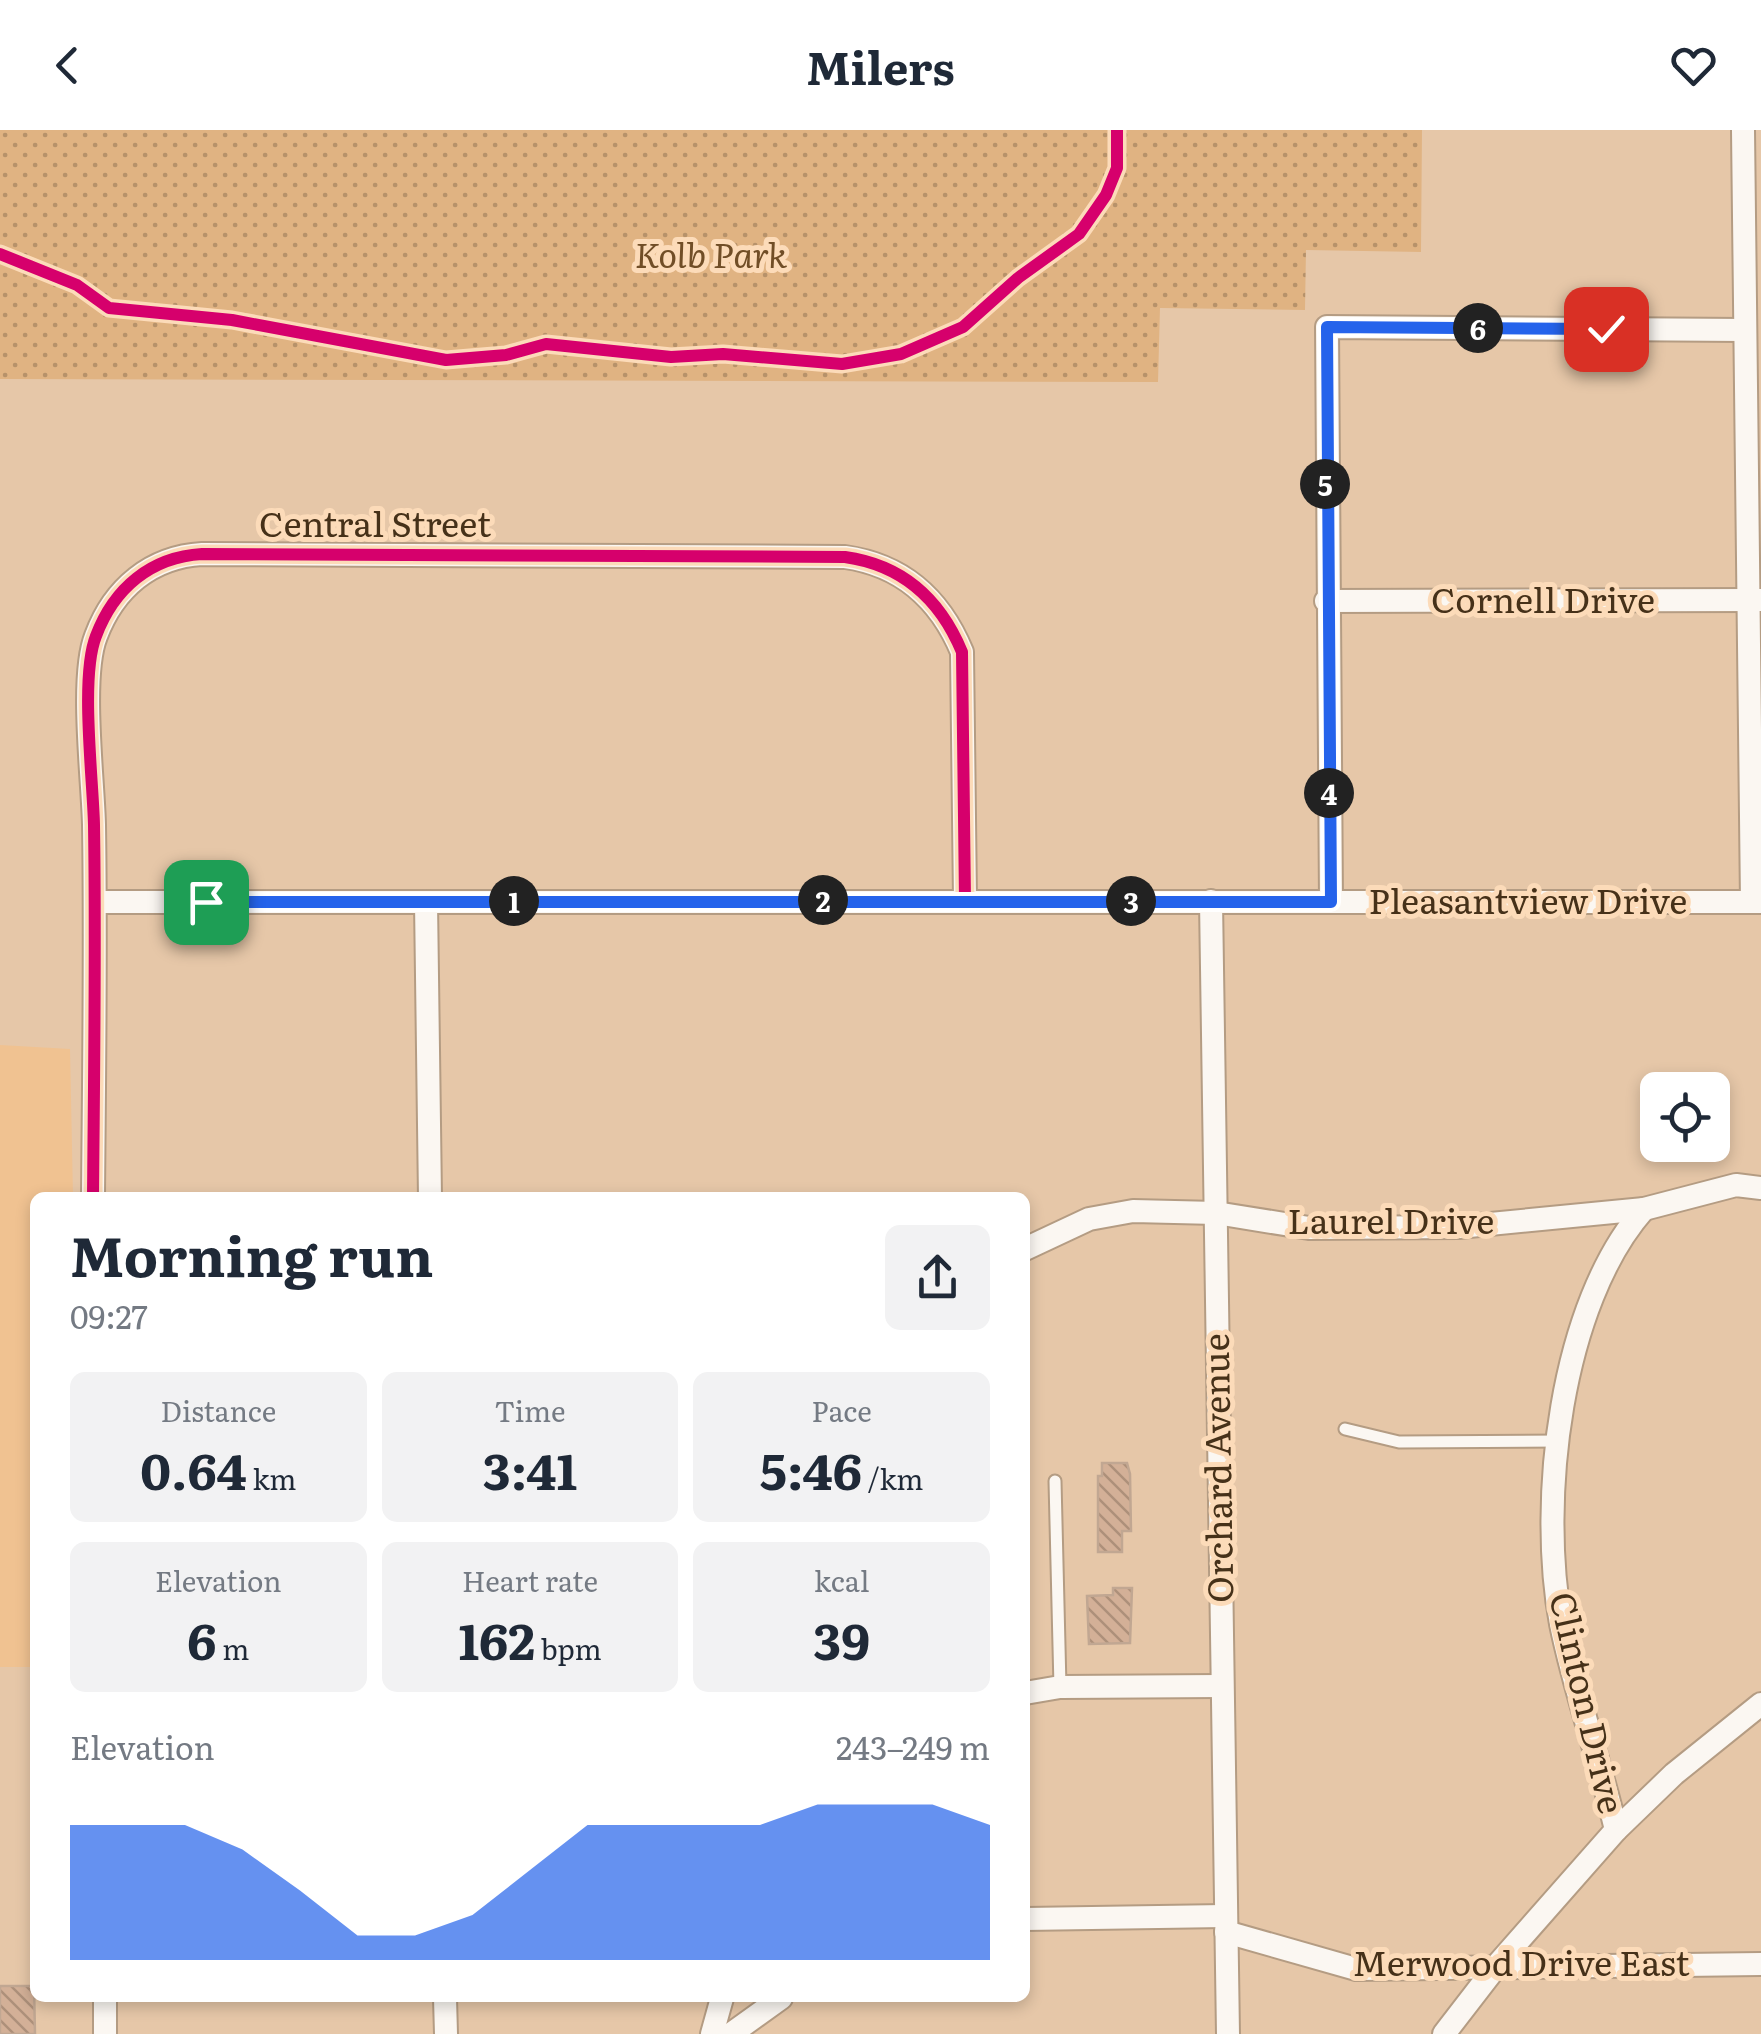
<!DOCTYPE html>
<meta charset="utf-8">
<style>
body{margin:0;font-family:Literata,serif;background:#f2f2f3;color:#1f2937;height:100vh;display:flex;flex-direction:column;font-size:38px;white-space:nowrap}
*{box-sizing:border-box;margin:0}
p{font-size:32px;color:#747a83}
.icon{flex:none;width:55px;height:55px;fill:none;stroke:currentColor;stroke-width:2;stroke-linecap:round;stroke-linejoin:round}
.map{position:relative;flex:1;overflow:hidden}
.details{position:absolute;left:30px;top:1062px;width:1000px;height:810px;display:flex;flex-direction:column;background:#fff;border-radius:15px;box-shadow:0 5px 15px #0003}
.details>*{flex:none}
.fabs{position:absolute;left:1640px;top:942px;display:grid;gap:20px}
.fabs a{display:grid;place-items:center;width:90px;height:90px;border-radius:15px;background:#fff;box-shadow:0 5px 15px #0003;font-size:50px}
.pin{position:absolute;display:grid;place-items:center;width:85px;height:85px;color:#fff;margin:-42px;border-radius:20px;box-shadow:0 5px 15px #0006}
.km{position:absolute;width:50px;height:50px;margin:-25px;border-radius:50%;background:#222;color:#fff;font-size:28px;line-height:50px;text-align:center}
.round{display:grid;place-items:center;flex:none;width:105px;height:105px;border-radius:15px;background:#f2f2f3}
.headline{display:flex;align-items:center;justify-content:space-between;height:170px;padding:0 40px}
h1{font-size:55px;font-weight:700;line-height:75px}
.stats{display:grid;grid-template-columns:repeat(3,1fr);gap:15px;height:170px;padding:10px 40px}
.stats div{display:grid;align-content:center;border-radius:15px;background:#f2f2f3;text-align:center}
.stats b{font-size:50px;font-weight:700}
.stats small{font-size:28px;font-weight:400}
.stats p{font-size:28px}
.chart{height:280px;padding:20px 40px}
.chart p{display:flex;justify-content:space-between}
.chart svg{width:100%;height:180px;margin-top:10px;fill:#2563eb;opacity:.7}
header{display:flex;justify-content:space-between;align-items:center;height:130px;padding:0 40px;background:#fff;font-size:45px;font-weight:700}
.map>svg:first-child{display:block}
.built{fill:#f0c291}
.park{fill:url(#park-dots)}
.building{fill:url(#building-back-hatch);stroke:#c1a792;stroke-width:2.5}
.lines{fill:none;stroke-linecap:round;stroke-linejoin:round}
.lane-casing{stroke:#b49c83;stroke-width:15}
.street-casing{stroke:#b49c83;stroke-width:26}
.lane{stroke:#fbf7f2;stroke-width:11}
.street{stroke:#fbf7f2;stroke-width:22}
.cycleway-casing{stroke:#fcdbb9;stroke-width:19}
.cycleway{stroke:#d6006c;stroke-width:12}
.route-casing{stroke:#fff;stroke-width:20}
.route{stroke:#2563eb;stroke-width:12}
.labels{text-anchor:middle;stroke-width:10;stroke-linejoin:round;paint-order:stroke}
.park-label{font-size:35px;font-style:italic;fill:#714e27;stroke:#fcdbb9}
.street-label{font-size:35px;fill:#463119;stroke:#fcdbb9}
</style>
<header><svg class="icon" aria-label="back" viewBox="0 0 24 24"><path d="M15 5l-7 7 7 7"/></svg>Milers<svg class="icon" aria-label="heart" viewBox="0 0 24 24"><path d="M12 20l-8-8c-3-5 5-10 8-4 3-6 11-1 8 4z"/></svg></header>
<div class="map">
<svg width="1761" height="1904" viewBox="0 0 1761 1904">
<defs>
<pattern id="park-dots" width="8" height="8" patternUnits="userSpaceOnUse" patternTransform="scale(2.5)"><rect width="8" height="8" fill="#e0b382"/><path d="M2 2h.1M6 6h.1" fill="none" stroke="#b7926a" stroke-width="1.8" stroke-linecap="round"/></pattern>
<pattern id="building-back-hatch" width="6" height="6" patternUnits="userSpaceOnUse" patternTransform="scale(2.5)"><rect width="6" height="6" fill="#d3b097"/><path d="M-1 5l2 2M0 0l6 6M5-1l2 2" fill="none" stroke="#ad907a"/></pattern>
</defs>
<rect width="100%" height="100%" fill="#e6c7a8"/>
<polygon class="built" points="0,915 70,919 73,1067 35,1068 35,1537 0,1537"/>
<polygon class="park" points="0,0 1422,0 1421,122 1306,120 1305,180 1160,178 1158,252 0,249"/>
<g class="building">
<polygon points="1102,1333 1127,1333 1130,1344 1131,1401 1122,1401 1122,1422 1098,1422 1098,1346 1102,1346"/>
<polygon points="1113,1458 1132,1458 1130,1513 1089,1514 1087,1466 1113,1465"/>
<polygon points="0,1856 34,1856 35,1904 0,1904"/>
</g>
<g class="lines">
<g class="lane-casing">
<g id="lane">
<polyline points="1345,1299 1399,1312 1561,1311"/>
<polyline points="1055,1351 1060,1557"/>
</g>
</g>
<g class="street-casing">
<g id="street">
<polyline points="1743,0 1752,772"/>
<polyline points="1326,471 1761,470"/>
<polyline points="1211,771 1228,1904"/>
<polyline points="1331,771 1327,197 1745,200"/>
<polyline points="95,772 1761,772"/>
<polyline points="426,772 430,1068"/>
<path d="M93,1068C94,943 96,819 94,695C93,649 80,546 96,506C114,458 151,427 202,424L845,427C902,435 940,469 962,522L965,770"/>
<polyline points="1025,1119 1089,1089 1133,1081 1216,1083 1309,1098 1459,1097 1644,1079 1736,1055 1761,1058"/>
<polyline points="1025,1563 1060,1557 1221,1556"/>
<polyline points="1616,1700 1674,1644 1761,1574"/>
<polyline points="1025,1789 1225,1786"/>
<polyline points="1226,1802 1356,1839 1761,1834"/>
<polyline points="105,1868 105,1904"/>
<polyline points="445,1868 446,1904"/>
<polyline points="712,1904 722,1868"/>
<polyline points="731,1904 781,1868"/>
<path d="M1444,1904L1498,1834L1616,1700C1600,1631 1575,1563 1561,1494C1538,1371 1560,1174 1644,1079"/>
</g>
</g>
<use href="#lane" class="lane"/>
<use href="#street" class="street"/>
<g class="cycleway-casing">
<g id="cycleway">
<polyline points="0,124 77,155 109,178 232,190 446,230 506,225 546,214 671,227 723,224 842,234 901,224 963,197 1018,148 1079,104 1106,65 1117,38 1117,0"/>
<path d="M93,1068C94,943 96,819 94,695C93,649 80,546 96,506C114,458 151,427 202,424L845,427C902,435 940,469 962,522L965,770"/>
</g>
</g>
<use href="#cycleway" class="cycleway"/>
</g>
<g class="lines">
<g class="route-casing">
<polyline id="route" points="206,772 1331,772 1327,197 1606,199"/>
</g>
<use href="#route" class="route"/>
</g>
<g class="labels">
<g class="park-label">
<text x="711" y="138">Kolb Park</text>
</g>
<g class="street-label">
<text x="375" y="407">Central Street</text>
<text x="1543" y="483">Cornell Drive</text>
<text x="1528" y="784">Pleasantview Drive</text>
<text x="1391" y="1104">Laurel Drive</text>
<text transform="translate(1219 1338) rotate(-91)" y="12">Orchard Avenue</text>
<text transform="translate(1586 1573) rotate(77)" y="12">Clinton Drive</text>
<text x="1521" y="1846">Merwood Drive East</text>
</g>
</g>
</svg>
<div class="fabs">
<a><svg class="icon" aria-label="locate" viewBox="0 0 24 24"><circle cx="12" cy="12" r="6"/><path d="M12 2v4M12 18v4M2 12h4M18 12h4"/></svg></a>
</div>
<div class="pin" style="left:206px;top:772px;background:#1e9e55"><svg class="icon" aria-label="arrive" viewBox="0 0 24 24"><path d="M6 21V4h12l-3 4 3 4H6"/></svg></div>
<div class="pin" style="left:1606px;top:199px;background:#d93025"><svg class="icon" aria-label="check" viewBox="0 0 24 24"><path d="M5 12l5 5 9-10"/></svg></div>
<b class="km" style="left:514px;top:771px">1</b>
<b class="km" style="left:823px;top:770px">2</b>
<b class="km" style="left:1131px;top:771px">3</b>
<b class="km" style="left:1329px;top:663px">4</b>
<b class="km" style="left:1325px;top:354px">5</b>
<b class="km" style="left:1478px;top:198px">6</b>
<section class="details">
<div class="headline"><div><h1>Morning run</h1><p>09:27</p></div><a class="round"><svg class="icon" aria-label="share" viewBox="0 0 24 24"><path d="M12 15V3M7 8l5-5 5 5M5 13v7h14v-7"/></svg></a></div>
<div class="stats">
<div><p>Distance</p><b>0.64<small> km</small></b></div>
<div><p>Time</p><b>3:41</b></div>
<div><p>Pace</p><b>5:46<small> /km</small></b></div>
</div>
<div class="stats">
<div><p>Elevation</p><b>6<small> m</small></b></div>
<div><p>Heart rate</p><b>162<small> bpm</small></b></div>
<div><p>kcal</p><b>39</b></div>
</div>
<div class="chart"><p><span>Elevation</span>243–249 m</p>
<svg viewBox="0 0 160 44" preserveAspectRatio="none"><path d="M0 44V11L10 11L20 11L30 17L40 27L50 38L60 38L70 33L80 22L90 11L100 11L110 11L120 11L130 6L140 6L150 6L160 11V44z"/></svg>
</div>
</section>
</div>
